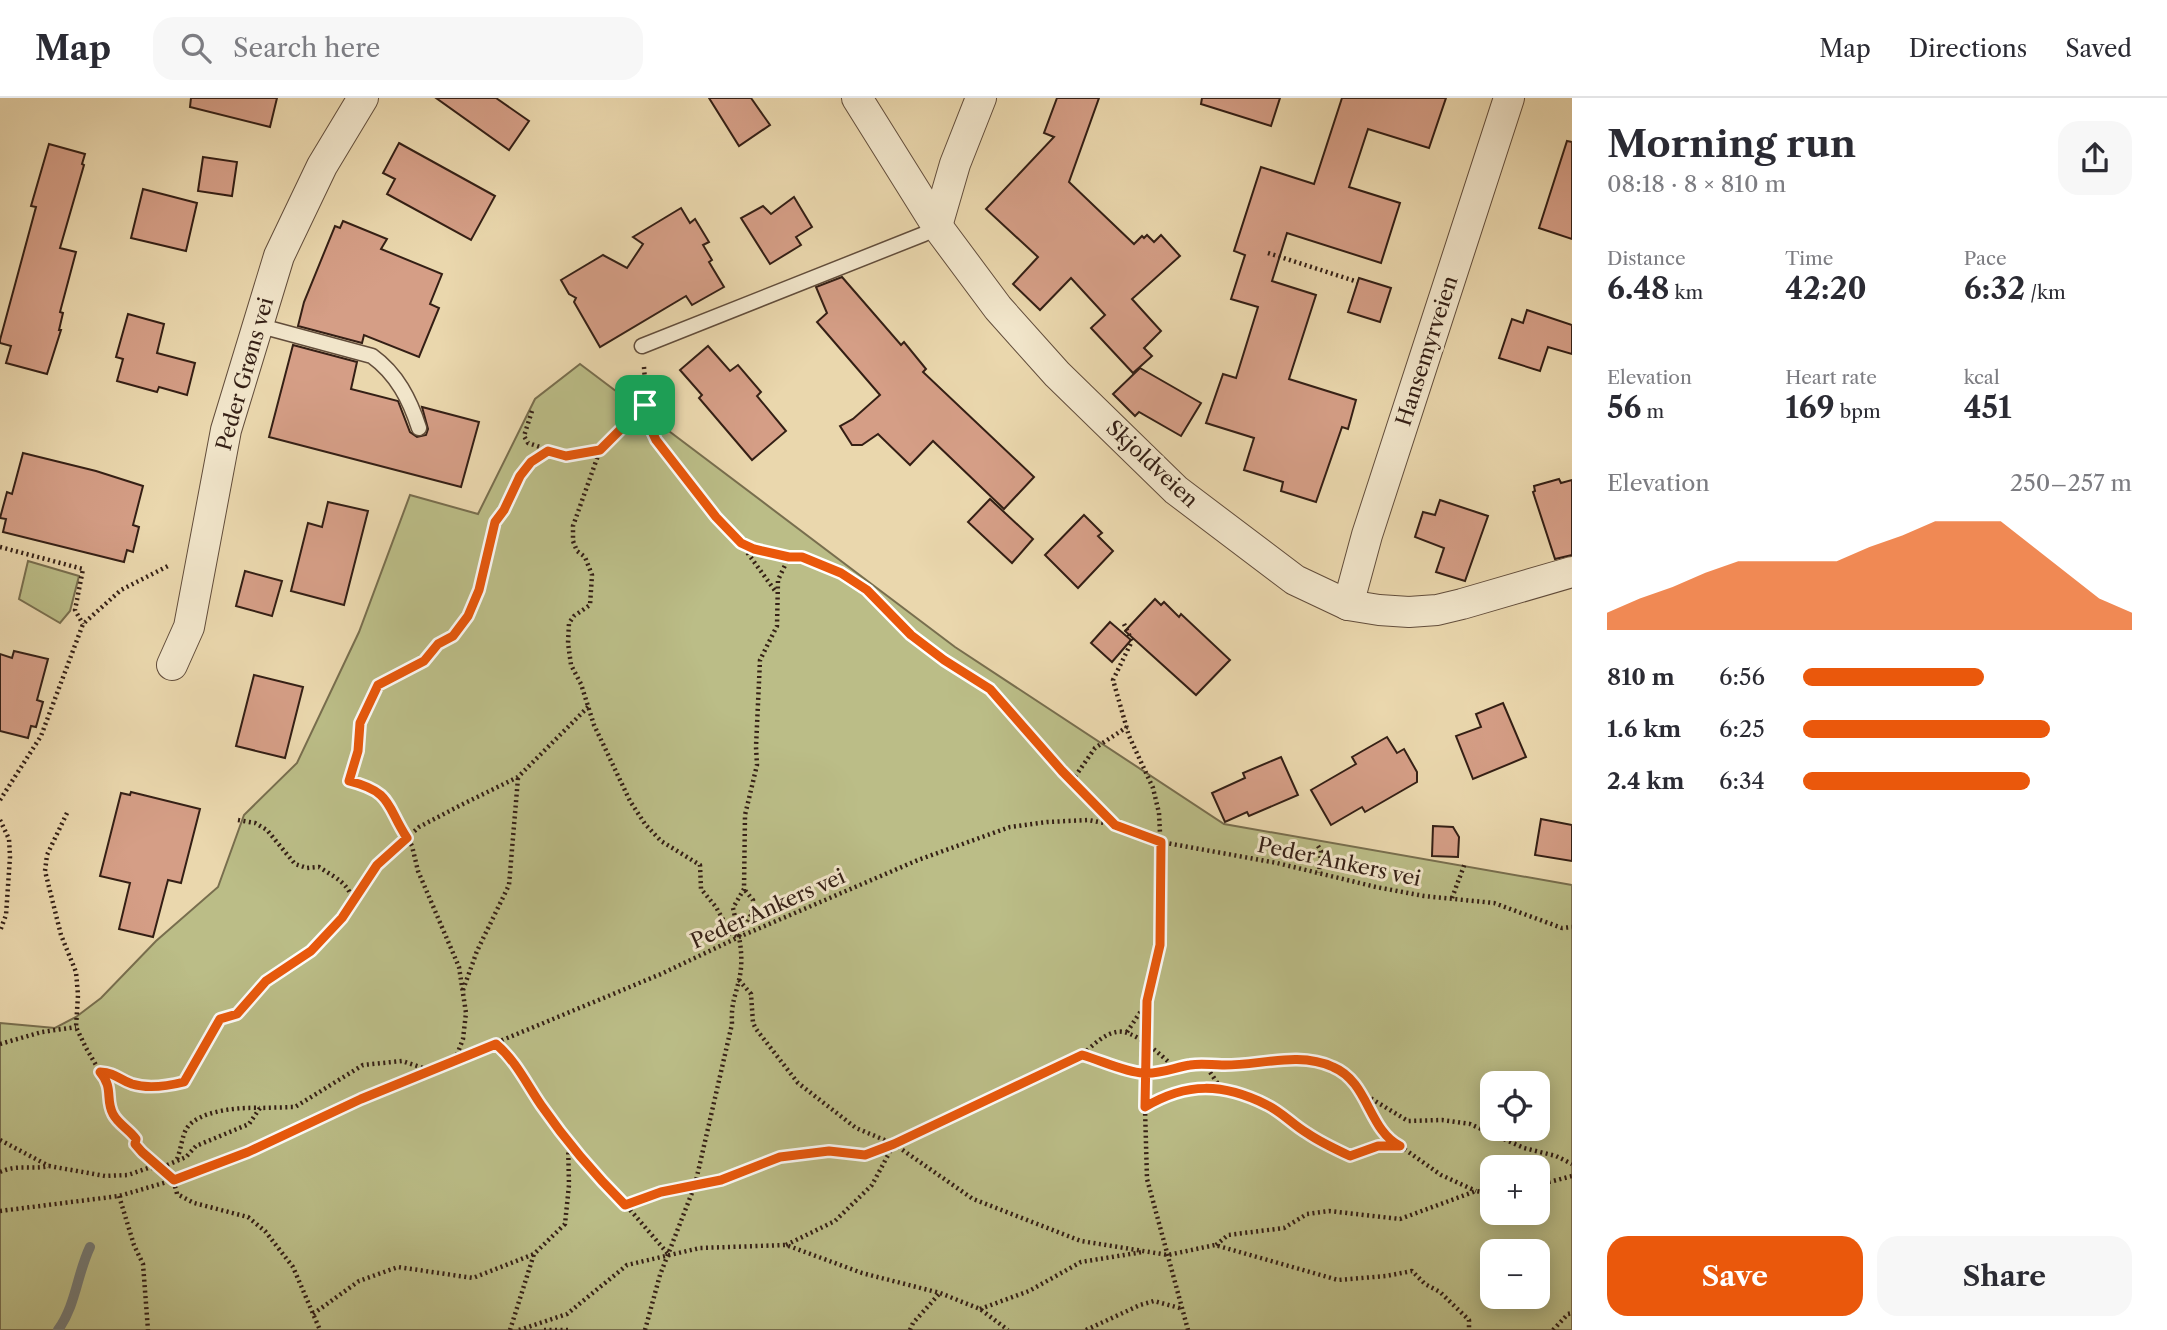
<!DOCTYPE html>
<meta charset="utf-8">
<style>
body{margin:0;font-family:"Libre Caslon Text",serif;background:#f7f7f7;color:#2b2b33;height:100vh;display:flex;flex-direction:column;font-size:26px;white-space:nowrap}
*{box-sizing:border-box;margin:0}
p{font-size:23px;color:#7c7c81}
.icon{flex:none;width:38px;height:38px;fill:none;stroke:currentColor;stroke-width:2;stroke-linecap:round;stroke-linejoin:round}
.map{position:relative;flex:1;overflow:hidden}
.drawer{display:flex;flex-direction:column;background:#fff;width:595px}
.drawer>*{flex:none}
.fabs{position:absolute;left:1480px;top:973px;display:grid;gap:14px}
.fabs a{display:grid;place-items:center;width:70px;height:70px;border-radius:14px;background:#fff;box-shadow:0 4px 18px #0003;font-size:35px}
.pin{position:absolute;display:grid;place-items:center;width:60px;height:60px;color:#fff;margin:-30px;border-radius:14px;box-shadow:0 4px 10px #0006}
.round{display:grid;place-items:center;flex:none;width:74px;height:74px;border-radius:21px;background:#f7f7f7}
.overview{display:flex;align-items:center;justify-content:space-between;height:119px;padding:0 35px}
h1{font-size:38px;font-weight:700;line-height:52px}
.metrics{display:grid;grid-template-columns:repeat(3,1fr);gap:10px;height:119px;padding:7px 35px}
.metrics div{display:grid;align-content:center}
.metrics b{font-size:30px;font-weight:700}
.metrics small{font-size:19px;font-weight:400}
.metrics p{font-size:19px}
.chart{height:196px;padding:14px 35px}
.chart p{display:flex;justify-content:space-between}
.chart svg{width:100%;height:126px;margin-top:7px;fill:#ea580c;opacity:.7}
.primary-button{display:flex;gap:14px;margin-top:auto;padding:14px 35px}
.primary-button a{flex:1;height:80px;border-radius:21px;background:#ea580c;color:#fff;font-size:28px;font-weight:700;line-height:80px;text-align:center}
.primary-button a+a{background:#f7f7f7;color:#2b2b33}
ul{padding:0 35px;list-style:none;font-size:23px}
li{display:grid;grid-template-columns:112px 84px 1fr;align-items:center;height:52px}
li i{height:18px;border-radius:9px;background:#ea580c}
header{display:flex;align-items:center;gap:42px;box-sizing:border-box;height:98px;padding:0 35px;background:#fff;border-bottom:2px solid #e1e1e2}
header strong{font-size:33px}
nav{display:flex;gap:38px;margin-inline-start:auto;font-size:24px}
.search{width:490px;height:63px;background:#f7f7f7;display:flex;align-items:center;gap:18px;box-sizing:border-box;padding:0 24px;border-radius:21px;color:#7c7c81;font-size:26px}
main{display:flex;flex:1;min-height:0}
.map>svg:first-child{display:block}
.green{fill:#bbbd87;stroke:#786e4e;stroke-width:2;fill-rule:evenodd}
.lines{fill:none;stroke-linecap:round;stroke-linejoin:round}
.stream{stroke:#747a76;stroke-width:10}
.building{fill:#d59e86;stroke:#341f15;stroke-width:2}
.service-casing{stroke:#624d3b;stroke-width:17}
.minor-casing{stroke:#624d3b;stroke-width:32}
.path{stroke:#341f15;stroke-width:4.5;stroke-dasharray:2 3.5;stroke-linecap:butt}
.service{stroke:#f1e5ca;stroke-width:14}
.minor{stroke:#f1e5ca;stroke-width:30}
.route-casing{stroke:#fff;stroke-width:14}
.route{stroke:#ea580c;stroke-width:9}
.labels{text-anchor:middle;stroke-width:6;stroke-linejoin:round;paint-order:stroke}
.street-label{font-size:21px;fill:#341f15;stroke:#f1e5ca}
</style>
<header>
<strong>Map</strong>
<div class="search"><svg class="icon" aria-label="search" viewBox="0 0 24 24"><circle cx="10" cy="10" r="6"/><path d="M15 15l6 6"/></svg>Search here</div>
<nav><a>Map</a><a>Directions</a><a>Saved</a></nav>
</header>
<main>
<div class="map">
<svg width="1572" height="1232" viewBox="0 0 1572 1232">
<rect width="100%" height="100%" fill="#ead7ad"/>
<filter id="stains"><feTurbulence type="fractalNoise" baseFrequency=".00286" numOctaves="4"/><feColorMatrix values="0 0 0 0 .2 0 0 0 0 .09 0 0 0 0 .02 0 0 0 .5 -.17"/></filter>
<radialGradient id="worn" r=".72"><stop offset=".6" stop-color="#630" stop-opacity="0"/><stop offset="1" stop-color="#630" stop-opacity=".3"/></radialGradient>
<g class="green">
<path d="M580,266L955,549L1224,726L1572,787V1232H0V925L55,930L76,919L101,900L156,843L218,789L244,717L297,665L359,534L410,397L478,416L535,301ZM1493,985H1538V1031H1493ZM1493,1069H1538V1115H1493ZM1493,1153H1538V1199H1493Z"/>
<polygon points="28,463 79,478 70,513 60,525 19,501"/>
</g>
<g class="lines">
<path class="stream" d="M58,1232C76,1207 77,1176 90,1149"/>
</g>
<g class="building">
<polygon points="191,0 277,0 270,29 190,9"/>
<polygon points="436,0 496,0 529,23 509,52"/>
<polygon points="709,0 751,0 770,27 739,48"/>
<polygon points="1057,0 1099,0 1069,84 1134,146 1142,138 1144,140 1147,137 1154,144 1161,137 1180,158 1132,201 1161,233 1144,250 1152,258 1133,275 1091,230 1105,217 1071,180 1040,212 1013,186 1038,159 986,111 1054,39 1044,35"/>
<polygon points="1202,0 1280,0 1271,28 1201,6"/>
<polygon points="1342,0 1446,0 1429,50 1368,31 1349,89 1400,105 1381,165 1287,135 1272,183 1316,197 1289,281 1356,302 1348,331 1342,329 1316,404 1281,393 1283,384 1244,372 1254,340 1206,325 1223,276 1236,280 1258,209 1231,201 1245,157 1234,153 1261,69 1314,86"/>
<polygon points="1567,43 1572,44 1572,141 1539,130"/>
<polygon points="399,45 495,98 471,142 387,96 395,81 383,75"/>
<polygon points="49,46 85,56 82,66 84,67 60,150 76,154 60,214 63,215 59,232 61,232 47,276 6,265 11,248 0,245 0,242 36,109 31,108"/>
<polygon points="203,59 237,64 232,98 198,93"/>
<polygon points="143,91 197,105 186,153 131,140"/>
<polygon points="794,99 812,129 796,139 801,147 770,166 741,120 763,108 771,116"/>
<polygon points="681,110 690,125 695,121 709,144 703,147 712,162 709,164 724,189 692,207 686,198 600,249 574,204 576,200 569,196 561,182 603,157 627,170 643,146 633,139"/>
<polygon points="343,123 387,141 381,151 442,176 430,206 439,210 419,259 364,237 362,245 298,228 304,204 335,128 340,130"/>
<polygon points="842,179 901,247 904,244 926,271 923,274 1034,379 1004,411 933,343 910,367 878,336 862,347 852,347 840,328 853,321 880,297 817,224 827,215 816,189"/>
<polygon points="1359,180 1391,190 1380,224 1348,214"/>
<polygon points="1527,212 1572,227 1572,256 1548,249 1540,273 1499,260 1512,221 1523,225"/>
<polygon points="128,216 164,226 157,255 195,265 187,297 159,289 157,294 117,283 123,261 116,259"/>
<polygon points="293,247 357,264 351,291 398,303 410,334 417,339 426,337 428,331 422,309 479,324 461,389 269,339"/>
<polygon points="708,248 730,273 738,267 761,294 757,298 786,333 752,362 699,300 702,297 680,272"/>
<polygon points="1140,270 1201,305 1181,338 1139,314 1135,318 1113,296"/>
<polygon points="23,355 96,373 143,388 133,427 139,429 133,454 127,452 124,464 3,434 6,421 0,420 7,394 12,396"/>
<polygon points="1559,381 1561,385 1572,382 1572,457 1555,461 1533,394 1535,393 1534,388"/>
<polygon points="990,401 1033,441 1012,465 968,424"/>
<polygon points="1440,402 1488,418 1465,483 1436,474 1444,450 1415,439 1423,414 1435,417"/>
<polygon points="328,404 368,413 344,507 291,493 308,425 322,429"/>
<polygon points="1084,417 1102,435 1098,438 1113,453 1078,490 1045,457"/>
<polygon points="245,473 282,483 272,518 236,508"/>
<polygon points="1155,501 1161,507 1164,504 1179,519 1181,516 1230,562 1196,597 1125,533"/>
<polygon points="1110,524 1131,542 1112,564 1091,545"/>
<polygon points="14,553 48,561 37,602 43,604 36,629 31,628 28,640 0,633 0,556 12,560"/>
<polygon points="254,577 303,589 285,660 236,648"/>
<polygon points="1503,605 1526,659 1473,681 1456,638 1481,629 1476,616"/>
<polygon points="1387,639 1397,655 1404,651 1417,674 1417,684 1365,714 1362,709 1331,727 1311,692 1356,666 1352,659"/>
<polygon points="1281,659 1298,697 1249,718 1247,714 1225,724 1212,695 1245,680 1243,675"/>
<polygon points="131,694 200,711 181,785 168,782 153,839 119,831 130,785 100,778 121,695 130,697"/>
<polygon points="1541,721 1572,727 1572,763 1535,757"/>
<polygon points="1433,728 1453,729 1459,739 1458,759 1432,758"/>
</g>
<g class="lines">
<g class="service-casing">
<g id="service">
<path d="M257,227L372,258C397,276 410,302 419,330"/>
<polyline points="642,248 924,136 937,128"/>
</g>
</g>
<g class="minor-casing">
<g id="minor">
<polyline points="857,0 937,128 998,210 1057,276 1176,392 1295,482 1348,507 1379,512 1409,514 1437,512 1462,506 1572,474"/>
<polyline points="937,128 955,66 981,0"/>
<polyline points="1348,507 1367,437 1509,0"/>
<polyline points="172,567 189,529 226,332 279,158 322,68 363,0"/>
</g>
</g>
<g class="path">
<polyline points="1268,155 1358,184"/>
<polyline points="644,269 648,325 656,342 716,419 741,445 754,451 789,459 802,459 841,475 867,492 911,537 944,562 990,591 1062,673 1114,727"/>
<polyline points="645,307 600,352 573,428 573,443 577,453 585,459 592,477 590,507 574,518 569,525 568,545 571,567 581,586 594,627 630,703 645,726 661,743 700,767 701,791 716,809 731,836 738,839"/>
<polyline points="532,313 524,338 528,345 567,358 600,352"/>
<polyline points="741,446 776,494"/>
<polyline points="0,449 83,471 75,512 83,526"/>
<polyline points="1124,526 1132,543 1113,582 1129,638 1153,690 1159,715 1162,775 1160,847 1147,903 1148,947 1144,975 1147,1081 1188,1232"/>
<polyline points="1072,683 1095,650 1127,629"/>
<polyline points="0,702 41,638 83,526 121,492 170,467"/>
<path d="M67,715L47,757L45,773L61,837L76,874L78,897L76,929L86,950L100,974L107,982L112,1016L132,1034L136,1041V1046C150,1066 172,1070 177,1096L194,1105L248,1119L265,1133L293,1169L320,1232"/>
<polyline points="0,722 9,741 10,759 6,817 0,833"/>
<path d="M238,722L255,725L267,732L295,766L307,770L319,769C334,779 351,786 352,804"/>
<polyline points="1318,748 1321,753 1319,775"/>
<polyline points="1452,800 1465,765"/>
<polyline points="739,838 751,817 753,802 744,791"/>
<polyline points="739,882 751,896 753,925 756,931 798,985 856,1030 894,1046 973,1101 1081,1143 1168,1157 1215,1147 1338,1182 1386,1178 1412,1173 1425,1186 1440,1194 1469,1222 1469,1232"/>
<polyline points="463,892 477,853 509,787 518,680"/>
<polyline points="1127,934 1147,904"/>
<polyline points="0,946 42,934 76,929"/>
<polyline points="496,946 509,957 540,1005 588,1070 626,1107 669,1157"/>
<path d="M1083,956C1092,948 1104,936 1116,934C1133,930 1162,958 1174,969"/>
<polyline points="455,962 463,941 466,915 459,869 418,773 412,748 395,715 385,699 364,687 349,683 358,653 360,625 378,587 424,563 437,546 453,538 468,518 479,492 495,424 504,412 521,378 531,364 548,353"/>
<path d="M100,974C116,975 118,981 132,986C148,991 168,988 184,984L220,921L237,916L266,883L311,853L342,820L377,767L419,729L461,707L518,679L589,608"/>
<polyline points="1220,989 1269,1007 1306,1035 1350,1057 1378,1048 1400,1048 1387,1042 1363,996"/>
<path d="M1146,1009C1173,992 1188,991 1220,989L1204,965"/>
<polyline points="0,1042 49,1068"/>
<polyline points="1400,1048 1441,1077 1476,1093"/>
<path d="M177,1061C181,1052 182,1037 187,1030C199,1012 241,1009 260,1010"/>
<path d="M0,1074C18,1066 32,1072 49,1068L105,1078L128,1077L148,1070H160L186,1059L196,1048L249,1026L260,1010L295,1009L363,967L402,963L429,972"/>
<polyline points="1538,1087 1572,1078"/>
<polyline points="119,1098 134,1147 143,1166 148,1232"/>
<polyline points="626,1107 661,1094 721,1082 780,1059 829,1053 865,1057 894,1046 1082,957 1144,975 1204,965 1224,967 1250,964 1309,962 1333,969 1348,979 1362,995 1408,1023 1442,1022 1470,1026 1524,1050 1556,1058 1572,1066"/>
<polyline points="0,1113 119,1098 174,1082 248,1054 361,1001 661,876 739,839 918,762 1010,729 1047,724 1088,722 1115,727 1161,744 1277,765 1376,789 1424,798 1494,805 1562,830 1572,829"/>
<polyline points="786,1147 835,1123 872,1087 894,1046"/>
<polyline points="1216,1147 1228,1137 1284,1130 1307,1116 1329,1113 1400,1121 1476,1093 1493,1096"/>
<polyline points="980,1211 1029,1193 1081,1164 1143,1154"/>
<polyline points="313,1216 359,1183 398,1169 473,1180 534,1156"/>
<polyline points="510,1232 534,1156 565,1126 569,1087 568,1044"/>
<polyline points="519,1232 567,1216 627,1167 700,1150 786,1147 862,1175 940,1195 980,1211 1008,1232"/>
<polyline points="544,1232 568,1232"/>
<path d="M645,1232L660,1177L695,1087L732,926C731,905 735,900 739,882C745,858 738,833 733,810L744,791L745,717L757,667L756,649L760,562L777,528L778,482L789,459"/>
<polyline points="910,1232 913,1225 940,1195"/>
<polyline points="1086,1232 1140,1207 1154,1203 1183,1211"/>
<polyline points="1553,1232 1568,1216 1572,1215"/>
</g>
<use href="#service" class="service"/>
<use href="#minor" class="minor"/>
</g>
<g class="lines">
<g class="route-casing">
<path id="route" d="M645,307L600,352L566,358L548,353L531,364L520,378L504,412L495,424L479,492L468,518L453,538L438,546L424,563L378,587L360,625L358,653L349,683C393,694 386,708 407,740L377,767L342,820L311,853L266,883L237,916L220,921L184,984C168,988 148,991 132,986C118,981 116,975 100,974C114,990 105,1001 113,1016C118,1026 130,1032 136,1041L135,1046L142,1054L174,1082L248,1054L361,1001L496,946C516,963 526,985 541,1007C566,1043 594,1076 625,1107L661,1094L721,1082L780,1059L829,1053L865,1057L894,1046L1082,957C1100,962 1125,974 1143,975C1158,977 1176,969 1190,967C1202,965 1211,967 1222,967C1258,968 1298,953 1333,969C1369,984 1368,1032 1400,1048H1378L1350,1058C1335,1051 1320,1044 1307,1035C1293,1027 1282,1014 1267,1007C1223,985 1187,984 1145,1009L1147,903L1160,847L1161,744L1115,727L1062,673L990,591L944,562L911,537L867,492L841,475L802,459H789L754,451L741,445L716,419L656,342L648,325L645,307"/>
</g>
<use href="#route" class="route"/>
</g>
<g class="labels">
<g class="street-label">
<text transform="translate(1427 253) rotate(-72)" y="7">Hansemyrveien</text>
<text transform="translate(245 276) rotate(-74)" y="7">Peder Grøns vei</text>
<text transform="translate(1152 366) rotate(43)" y="7">Skjoldveien</text>
<text transform="translate(1339 764) rotate(12)" y="7">Peder Ankers vei</text>
<text transform="translate(768 811) rotate(-24)" y="7">Peder Ankers vei</text>
</g>
</g>
<rect width="100%" height="100%" filter="url(#stains)"/>
<rect width="100%" height="100%" fill="url(#worn)"/>
</svg>
<div class="fabs">
<a><svg class="icon" aria-label="locate" viewBox="0 0 24 24"><circle cx="12" cy="12" r="6"/><path d="M12 2v4M12 18v4M2 12h4M18 12h4"/></svg></a>
<a>+</a>
<a>−</a>
</div>
<div class="pin" style="left:645px;top:307px;background:#1e9e55"><svg class="icon" aria-label="arrive" viewBox="0 0 24 24"><path d="M6 21V4h12l-3 4 3 4H6"/></svg></div>
</div>
<section class="drawer">
<div class="overview"><div><h1>Morning run</h1><p>08:18 · 8 × 810 m</p></div><a class="round"><svg class="icon" aria-label="share" viewBox="0 0 24 24"><path d="M12 15V3M7 8l5-5 5 5M5 13v7h14v-7"/></svg></a></div>
<div class="metrics">
<div><p>Distance</p><b>6.48<small> km</small></b></div>
<div><p>Time</p><b>42:20</b></div>
<div><p>Pace</p><b>6:32<small> /km</small></b></div>
</div>
<div class="metrics">
<div><p>Elevation</p><b>56<small> m</small></b></div>
<div><p>Heart rate</p><b>169<small> bpm</small></b></div>
<div><p>kcal</p><b>451</b></div>
</div>
<div class="chart"><p><span>Elevation</span>250–257 m</p>
<svg viewBox="0 0 160 44" preserveAspectRatio="none"><path d="M0 44V38L10 33L20 29L30 24L40 20L50 20L60 20L70 20L80 15L90 11L100 6L110 6L120 6L130 15L140 24L150 33L160 38V44z"/></svg>
</div>
<ul>
<li><b>810 m</b>6:56<i style="width:55%"></i></li>
<li><b>1.6 km</b>6:25<i style="width:75%"></i></li>
<li><b>2.4 km</b>6:34<i style="width:69%"></i></li>
</ul>
<div class="primary-button"><a>Save</a><a>Share</a></div>
</section>
</main>
